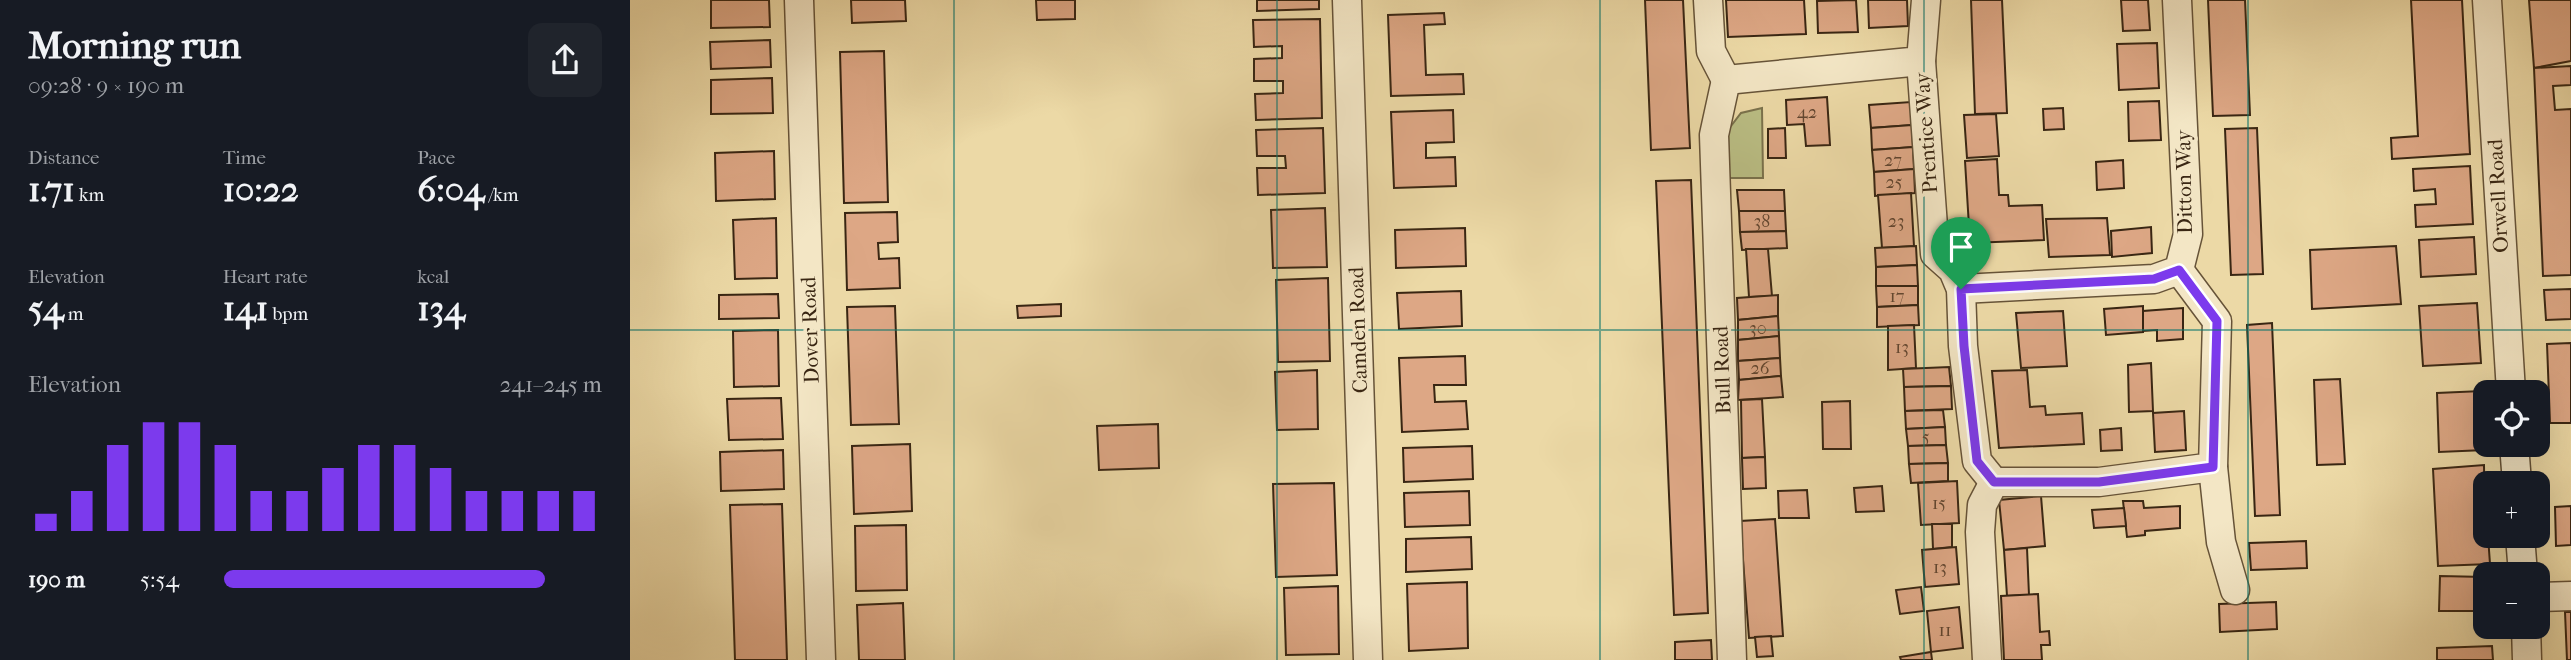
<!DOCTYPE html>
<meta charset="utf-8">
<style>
body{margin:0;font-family:"IM FELL French Canon",serif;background:#20242c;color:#f1f3f6;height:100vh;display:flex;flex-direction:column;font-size:26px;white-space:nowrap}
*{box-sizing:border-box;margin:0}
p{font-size:23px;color:#9ea1a6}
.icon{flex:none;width:38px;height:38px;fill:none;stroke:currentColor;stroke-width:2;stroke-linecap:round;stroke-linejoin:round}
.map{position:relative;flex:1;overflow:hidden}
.details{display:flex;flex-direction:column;background:#171b24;width:630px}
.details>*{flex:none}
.buttons{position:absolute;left:1843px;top:380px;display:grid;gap:14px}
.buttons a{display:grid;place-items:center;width:77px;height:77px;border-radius:14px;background:#171b24;box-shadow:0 7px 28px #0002;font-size:35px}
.pin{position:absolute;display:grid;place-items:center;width:60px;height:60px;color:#fff;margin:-72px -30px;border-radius:50% 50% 50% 0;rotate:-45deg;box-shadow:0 0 7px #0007}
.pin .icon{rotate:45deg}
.round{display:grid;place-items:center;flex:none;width:74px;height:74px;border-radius:14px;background:#20242c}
.headline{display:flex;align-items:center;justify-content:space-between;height:119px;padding:0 28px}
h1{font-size:38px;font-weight:700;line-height:52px}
.stats{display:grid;grid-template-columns:repeat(3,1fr);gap:10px;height:119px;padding:7px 28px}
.stats div{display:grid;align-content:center}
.stats b{font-size:35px;font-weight:700}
.stats small{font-size:19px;font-weight:400}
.stats p{font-size:19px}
.chart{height:196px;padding:14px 28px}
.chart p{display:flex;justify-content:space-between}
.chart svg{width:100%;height:126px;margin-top:7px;stroke:#7c3aed;stroke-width:6}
ul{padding:0 28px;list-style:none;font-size:23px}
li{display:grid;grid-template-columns:112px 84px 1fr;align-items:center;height:52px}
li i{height:18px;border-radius:9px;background:#7c3aed}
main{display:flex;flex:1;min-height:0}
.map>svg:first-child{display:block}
.green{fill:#babe84;stroke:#7a724c;stroke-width:2}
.building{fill:#dda785;stroke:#392613;stroke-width:2}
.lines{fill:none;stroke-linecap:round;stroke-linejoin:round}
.minor-casing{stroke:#665338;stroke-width:31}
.minor{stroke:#f3e6c5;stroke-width:28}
.route-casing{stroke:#fff;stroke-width:14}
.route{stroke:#7c3aed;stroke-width:9}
.grid{fill:none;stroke:#0f766e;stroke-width:2;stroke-opacity:0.55}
.labels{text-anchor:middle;stroke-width:7;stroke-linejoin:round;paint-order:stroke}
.number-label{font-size:18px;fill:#624630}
.street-label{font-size:21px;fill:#392613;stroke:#f3e6c5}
</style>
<main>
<section class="details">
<div class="headline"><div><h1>Morning run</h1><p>09:28 · 9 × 190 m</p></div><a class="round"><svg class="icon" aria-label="share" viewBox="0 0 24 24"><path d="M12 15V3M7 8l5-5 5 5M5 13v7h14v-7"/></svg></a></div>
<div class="stats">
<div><p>Distance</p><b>1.71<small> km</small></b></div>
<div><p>Time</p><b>10:22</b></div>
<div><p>Pace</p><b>6:04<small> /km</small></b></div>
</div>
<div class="stats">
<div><p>Elevation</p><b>54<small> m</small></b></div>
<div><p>Heart rate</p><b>141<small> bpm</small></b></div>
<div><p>kcal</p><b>134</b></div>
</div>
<div class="chart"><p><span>Elevation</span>241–245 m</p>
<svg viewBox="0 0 160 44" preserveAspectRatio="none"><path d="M5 44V38M15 44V30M25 44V14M35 44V6M45 44V6M55 44V14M65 44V30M75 44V30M85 44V22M95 44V14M105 44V14M115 44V22M125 44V30M135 44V30M145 44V30M155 44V30"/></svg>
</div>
<ul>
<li><b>190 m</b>5:54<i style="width:85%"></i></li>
</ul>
</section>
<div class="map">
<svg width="1941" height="660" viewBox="0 0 1941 660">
<rect width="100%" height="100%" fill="#ecd9a6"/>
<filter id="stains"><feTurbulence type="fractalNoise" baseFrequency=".00286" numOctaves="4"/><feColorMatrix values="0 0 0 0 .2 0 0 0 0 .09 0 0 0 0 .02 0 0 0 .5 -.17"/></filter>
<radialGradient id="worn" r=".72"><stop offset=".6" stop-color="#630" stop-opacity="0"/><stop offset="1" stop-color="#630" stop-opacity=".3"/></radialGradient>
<polygon class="green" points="1132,108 1133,178 1099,178 1098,130 1111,113"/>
<g class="building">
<polygon points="81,0 139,0 140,27 81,28"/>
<polygon points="221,0 275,0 276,21 222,23"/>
<polygon points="406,0 445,0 445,19 407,20"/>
<polygon points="627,0 689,0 689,9 627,11"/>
<polygon points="1015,0 1053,0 1060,148 1021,150"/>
<polygon points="1096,0 1174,0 1176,34 1098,37"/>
<polygon points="1226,0 1228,32 1188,33 1187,1"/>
<polygon points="1238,0 1277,0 1278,26 1239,28"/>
<polygon points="1341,0 1372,0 1377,113 1345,114"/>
<polygon points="1491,0 1518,0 1520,30 1493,31"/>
<polygon points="1578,0 1615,0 1620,115 1583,116"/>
<polygon points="1781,0 1832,0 1840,154 1762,159 1761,138 1788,136"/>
<polygon points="1899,0 1941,0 1941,61 1904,68"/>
<polygon points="814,13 815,24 794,25 796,75 833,74 834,94 761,96 758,15"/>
<polygon points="690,19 692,118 626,120 625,94 653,93 653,81 624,81 624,59 652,58 652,46 624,47 623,20"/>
<polygon points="140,40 141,67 81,69 80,42"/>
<polygon points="1527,43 1529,88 1489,90 1487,44"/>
<polygon points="254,51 258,202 214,203 210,52"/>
<polygon points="1941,66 1941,85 1923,86 1925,110 1941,109 1941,275 1913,276 1904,68"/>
<polygon points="142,78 143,113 81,114 81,80"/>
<polygon points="1197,97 1200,145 1176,146 1174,124 1157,125 1156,100"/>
<polygon points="1529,101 1531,140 1499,141 1498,102"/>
<polygon points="1281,102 1282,125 1241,128 1239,105"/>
<polygon points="1433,108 1434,129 1414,130 1413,109"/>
<polygon points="823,110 824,142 796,143 796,158 825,157 826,186 764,188 761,112"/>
<polygon points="1366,114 1369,156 1337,158 1334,115"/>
<polygon points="1282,125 1283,147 1242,150 1241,128"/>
<polygon points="693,128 695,193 628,195 627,168 656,168 655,156 627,156 626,130"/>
<polygon points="1155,128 1156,158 1138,158 1138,129"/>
<polygon points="1627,128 1633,274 1601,275 1595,129"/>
<polygon points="1283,147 1284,169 1244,172 1242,150"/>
<polygon points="144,151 145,199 86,201 85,153"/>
<polygon points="1367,159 1369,195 1378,195 1379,206 1412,205 1414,240 1340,243 1335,161"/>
<polygon points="1493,160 1494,188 1467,190 1466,162"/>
<polygon points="1840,166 1843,224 1786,227 1785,205 1806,204 1805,189 1784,191 1783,169"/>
<polygon points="1284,169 1285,193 1245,196 1244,172"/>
<polygon points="1061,180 1078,613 1044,615 1026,181"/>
<polygon points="1107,190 1154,190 1155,211 1109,211"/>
<polygon points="1281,193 1284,246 1252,248 1248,195"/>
<polygon points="695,208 697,267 643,268 641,210"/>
<polygon points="1109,211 1155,211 1156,231 1110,232"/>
<polygon points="267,212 268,242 248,243 249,259 269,258 270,288 217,290 215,213"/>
<polygon points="146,218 147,278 105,279 103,220"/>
<polygon points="1477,218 1480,255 1419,257 1416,219"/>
<polygon points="1521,227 1522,253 1482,257 1481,231"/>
<polygon points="835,228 836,266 766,268 765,230"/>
<polygon points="1156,231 1157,248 1112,250 1110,232"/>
<polygon points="1844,237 1846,274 1791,277 1789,240"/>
<polygon points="1286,246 1287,265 1246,267 1245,248"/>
<polygon points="1766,246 1771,304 1682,309 1680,250"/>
<polygon points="1116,249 1138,249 1142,296 1119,297"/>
<polygon points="1287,265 1288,286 1246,286 1246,267"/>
<polygon points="698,278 700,361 648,362 646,280"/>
<polygon points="1246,286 1288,286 1288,305 1247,307"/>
<polygon points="1941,289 1941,319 1916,320 1914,290"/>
<polygon points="831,291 832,326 769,329 767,293"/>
<polygon points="148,294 149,318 89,319 89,295"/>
<polygon points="1148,295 1148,316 1108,320 1107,298"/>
<polygon points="1847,303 1851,363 1793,366 1789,306"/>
<polygon points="431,304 431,316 388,318 387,306"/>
<polygon points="1288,305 1289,325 1247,327 1247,307"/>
<polygon points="265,306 269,424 221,425 217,307"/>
<polygon points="1513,306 1513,332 1476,335 1474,309"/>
<polygon points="1553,308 1553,339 1527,341 1527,330 1513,331 1513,311"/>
<polygon points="1433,311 1437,366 1391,368 1386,313"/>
<polygon points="1148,316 1149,336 1108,340 1108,320"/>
<polygon points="1642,323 1650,515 1625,516 1617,325"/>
<polygon points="1284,325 1286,368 1258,370 1258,326"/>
<polygon points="148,330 149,386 104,387 103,331"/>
<polygon points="1149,336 1150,358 1108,361 1108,340"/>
<polygon points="1941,343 1941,423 1920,423 1917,344"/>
<polygon points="835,356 836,385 804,385 805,402 836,401 838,429 772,432 769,358"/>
<polygon points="1150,358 1151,376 1109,380 1108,361"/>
<polygon points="1521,363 1523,411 1499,412 1498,365"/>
<polygon points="1319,367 1321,386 1274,387 1273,369"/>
<polygon points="687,370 688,429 647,430 645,372"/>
<polygon points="1397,370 1400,407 1415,406 1416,415 1452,413 1454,444 1369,448 1362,371"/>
<polygon points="1151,376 1153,397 1108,400 1109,380"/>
<polygon points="1710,379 1715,464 1687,465 1684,380"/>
<polygon points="1321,386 1322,409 1275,411 1274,387"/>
<polygon points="1852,391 1855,450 1809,452 1807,393"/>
<polygon points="151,398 153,439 99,440 97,399"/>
<polygon points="1132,399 1135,457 1112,458 1111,400"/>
<polygon points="1220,401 1221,449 1193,449 1192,402"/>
<polygon points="1313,410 1315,427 1276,429 1275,411"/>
<polygon points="1554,411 1556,450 1525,452 1523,413"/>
<polygon points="528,424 529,468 469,470 467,426"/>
<polygon points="1315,427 1316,445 1278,446 1276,429"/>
<polygon points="1491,428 1492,450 1471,451 1470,430"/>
<polygon points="280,444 282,511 224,514 222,446"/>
<polygon points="1316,445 1318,463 1279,464 1278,446"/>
<polygon points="842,446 843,479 774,482 773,448"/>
<polygon points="153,450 154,489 91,491 90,452"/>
<polygon points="1135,457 1136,488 1113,489 1112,458"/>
<polygon points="1318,463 1318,481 1281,483 1279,464"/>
<polygon points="1854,465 1855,536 1858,536 1860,564 1808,566 1803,469"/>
<polygon points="1327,481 1329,523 1291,525 1288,483"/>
<polygon points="704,483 707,575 646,577 643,484"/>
<polygon points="1252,486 1254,511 1226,512 1224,488"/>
<polygon points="1177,490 1179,518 1149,518 1148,491"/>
<polygon points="839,491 840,525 775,527 774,493"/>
<polygon points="1411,496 1415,546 1374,550 1369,500"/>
<polygon points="1493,501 1513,501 1514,508 1550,506 1550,528 1515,531 1515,535 1497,537"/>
<polygon points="152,504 157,660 105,660 100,505"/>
<polygon points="1941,506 1941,545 1926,546 1925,507"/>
<polygon points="1494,508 1496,526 1464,528 1462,510"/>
<polygon points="1145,519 1153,636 1119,638 1110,521"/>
<polygon points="1302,524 1322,524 1322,547 1303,549"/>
<polygon points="276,525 277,590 226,591 225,526"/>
<polygon points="841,537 842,569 776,572 776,539"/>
<polygon points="1676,541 1677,568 1621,570 1619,543"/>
<polygon points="1326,547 1329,584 1295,587 1292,550"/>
<polygon points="1397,548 1399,595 1377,596 1374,550"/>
<polygon points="1810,576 1855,577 1855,611 1809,611"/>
<polygon points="837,582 838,648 779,651 777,584"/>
<polygon points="708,586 709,654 656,655 654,588"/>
<polygon points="1291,587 1294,611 1270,614 1266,590"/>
<polygon points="1408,594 1410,632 1419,631 1420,645 1411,645 1412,660 1374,660 1371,596"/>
<polygon points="1646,602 1647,629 1590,632 1589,604"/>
<polygon points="273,603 275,660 229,660 227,605"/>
<polygon points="1329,607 1333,648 1301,652 1297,611"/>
<polygon points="1935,612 1941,612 1941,660 1937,660"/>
<polygon points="1141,636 1143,656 1127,657 1125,637"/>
<polygon points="1081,640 1082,660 1045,660 1045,642"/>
<polygon points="1862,646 1863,660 1807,660 1807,648"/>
<polygon points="1301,652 1302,660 1271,660 1270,657"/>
</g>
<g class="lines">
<g class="minor-casing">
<g id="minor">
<polyline points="169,0 191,660"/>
<polyline points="717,0 738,660"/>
<polyline points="1078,0 1081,51 1096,80"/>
<polyline points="1857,0 1881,392"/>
<polyline points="1291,61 1305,254 1323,270 1331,289 1333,346 1347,461 1364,482"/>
<polyline points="1331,289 1524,279 1549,270 1558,234 1547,0"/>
<polyline points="1884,444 1887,483"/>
<polyline points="1583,467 1591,542 1605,590"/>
<polyline points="1890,536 1893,574"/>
<polyline points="1908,597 1941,596"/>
<polyline points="1896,626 1897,660"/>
<polyline points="1102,660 1084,135 1096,80 1291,61 1296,0"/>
<polyline points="1357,660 1350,532 1352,505 1364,482 1469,482 1583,467 1587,321 1549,270"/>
</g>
</g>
<use href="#minor" class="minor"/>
</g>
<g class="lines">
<g class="route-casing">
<polygon id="route" points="1549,270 1587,321 1583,467 1469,482 1364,482 1347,461 1334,346 1331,289 1524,279"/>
</g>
<use href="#route" class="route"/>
</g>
<path class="grid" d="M324,0V660M647,0V660M970,0V660M1294,0V660M1618,0V660M0,330H1941"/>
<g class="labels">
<g class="number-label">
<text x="1177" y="118">42</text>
<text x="1263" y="166">27</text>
<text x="1264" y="188">25</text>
<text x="1132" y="227">38</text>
<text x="1266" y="227">23</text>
<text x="1267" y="302">17</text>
<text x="1128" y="334">30</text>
<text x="1272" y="353">13</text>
<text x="1130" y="374">26</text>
<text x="1296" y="443">5</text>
<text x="1309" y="509">15</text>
<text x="1310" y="573">13</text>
<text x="1315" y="636">11</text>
</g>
<g class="street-label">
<text transform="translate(1296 133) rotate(-94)" y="7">Prentice Way</text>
<text transform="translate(1554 182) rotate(-91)" y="7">Ditton Way</text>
<text transform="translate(1868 196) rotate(-93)" y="7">Orwell Road</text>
<text transform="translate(180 330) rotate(-92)" y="7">Dover Road</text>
<text transform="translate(728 330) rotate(-92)" y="7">Camden Road</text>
<text transform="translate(1092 370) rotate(-92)" y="7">Bull Road</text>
</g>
</g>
<rect width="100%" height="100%" filter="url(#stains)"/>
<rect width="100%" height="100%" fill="url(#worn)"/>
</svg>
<div class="buttons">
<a><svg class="icon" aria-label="locate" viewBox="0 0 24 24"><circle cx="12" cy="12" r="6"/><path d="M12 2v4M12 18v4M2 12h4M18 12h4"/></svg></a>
<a>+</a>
<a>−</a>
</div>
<div class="pin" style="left:1331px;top:289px;background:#1e9e55"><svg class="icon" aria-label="arrive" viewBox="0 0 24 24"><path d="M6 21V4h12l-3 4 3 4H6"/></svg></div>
</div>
</main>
